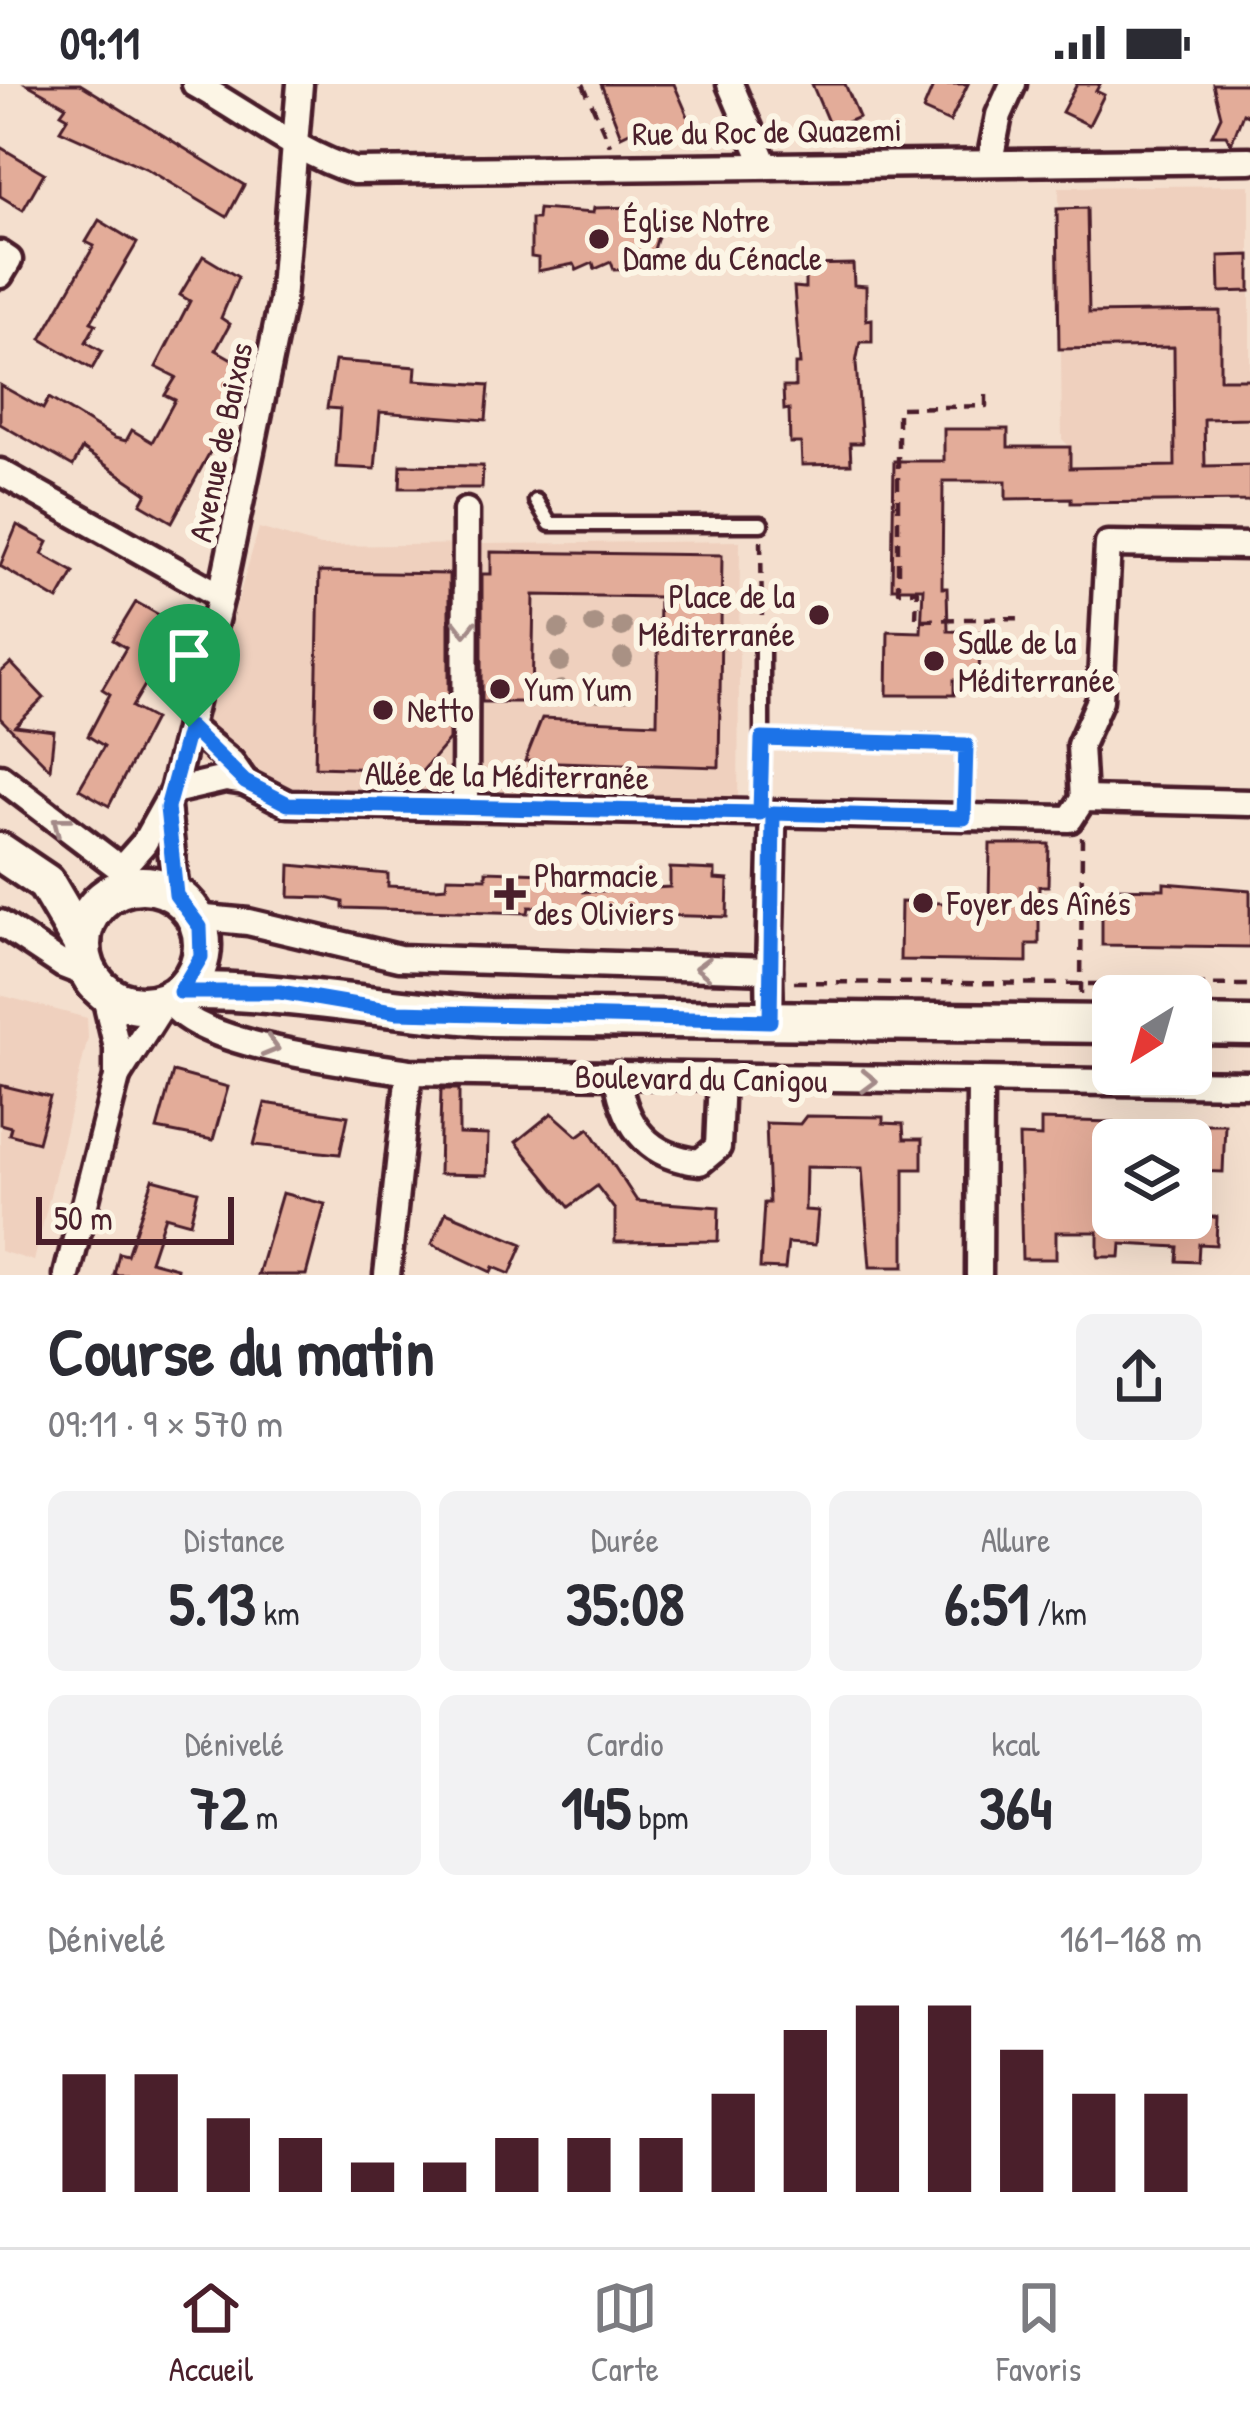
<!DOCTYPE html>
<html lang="fr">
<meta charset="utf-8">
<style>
body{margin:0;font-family:"Patrick Hand",sans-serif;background:#f2f2f3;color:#2b2b33;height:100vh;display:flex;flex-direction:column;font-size:45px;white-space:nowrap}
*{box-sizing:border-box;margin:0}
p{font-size:39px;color:#7c7c81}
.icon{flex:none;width:66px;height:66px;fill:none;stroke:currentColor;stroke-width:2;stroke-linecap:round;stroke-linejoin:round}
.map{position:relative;height:1191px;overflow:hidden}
.drawer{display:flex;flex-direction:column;background:#fff;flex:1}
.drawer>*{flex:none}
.needle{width:78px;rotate:217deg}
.fabs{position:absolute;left:1092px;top:891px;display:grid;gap:24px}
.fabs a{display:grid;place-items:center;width:120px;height:120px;border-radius:18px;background:#fff;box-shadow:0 12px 48px #0002;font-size:60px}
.scale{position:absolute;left:36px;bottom:30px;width:198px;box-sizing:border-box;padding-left:12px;border:6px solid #4a1f2b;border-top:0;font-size:33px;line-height:42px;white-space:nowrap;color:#4a1f2b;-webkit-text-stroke:9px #fcf5e5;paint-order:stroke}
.pin{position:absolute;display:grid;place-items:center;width:102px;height:102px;color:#fff;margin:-123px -51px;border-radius:50% 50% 50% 0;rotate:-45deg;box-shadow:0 0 12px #0007}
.pin .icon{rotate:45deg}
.round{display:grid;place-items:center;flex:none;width:126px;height:126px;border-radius:18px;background:#f2f2f3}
.overview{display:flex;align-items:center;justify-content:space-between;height:204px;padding:0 48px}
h1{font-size:66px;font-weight:700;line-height:90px}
.stats{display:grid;grid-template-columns:repeat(3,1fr);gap:18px;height:204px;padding:12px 48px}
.stats div{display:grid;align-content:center;border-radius:18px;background:#f2f2f3;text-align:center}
.stats b{font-size:60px;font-weight:700}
.stats small{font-size:33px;font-weight:400}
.stats p{font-size:33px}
.chart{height:336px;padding:24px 48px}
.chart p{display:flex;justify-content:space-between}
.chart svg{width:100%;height:216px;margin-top:12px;stroke:#4a1f2b;stroke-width:6}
.status{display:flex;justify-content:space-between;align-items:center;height:84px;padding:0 60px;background:#fff;direction:ltr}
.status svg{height:33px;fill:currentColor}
.menu{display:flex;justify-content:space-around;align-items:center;height:168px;border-top:3px solid #e1e1e2;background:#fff;font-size:33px;color:#7c7c81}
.menu a{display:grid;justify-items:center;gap:6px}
.menu .on{color:#4a1f2b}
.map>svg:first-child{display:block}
.built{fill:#efd0be}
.building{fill:#e3ac99;stroke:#4a1f2b;stroke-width:3}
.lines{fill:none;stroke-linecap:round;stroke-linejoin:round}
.lane-casing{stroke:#4a1f2b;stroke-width:21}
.street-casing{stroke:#4a1f2b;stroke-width:33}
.secondary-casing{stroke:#4a1f2b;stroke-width:45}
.path{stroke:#4a1f2b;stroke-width:4.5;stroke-dasharray:12 9;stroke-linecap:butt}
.lane{stroke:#fcf5e5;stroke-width:12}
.street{stroke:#fcf5e5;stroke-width:24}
.secondary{stroke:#fcf5e5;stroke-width:36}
.tree{fill:#a99184}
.oneway{stroke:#a38a88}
.route-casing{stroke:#fff;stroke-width:24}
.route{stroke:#1a73e8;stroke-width:15}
.poi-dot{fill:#4a1f2b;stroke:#fcf5e5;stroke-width:4.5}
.labels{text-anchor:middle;stroke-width:12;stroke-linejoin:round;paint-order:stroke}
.street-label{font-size:33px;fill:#4a1f2b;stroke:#fcf5e5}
.poi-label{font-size:33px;fill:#4a1f2b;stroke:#fcf5e5;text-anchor:start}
</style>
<div class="status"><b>09:11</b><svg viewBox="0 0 49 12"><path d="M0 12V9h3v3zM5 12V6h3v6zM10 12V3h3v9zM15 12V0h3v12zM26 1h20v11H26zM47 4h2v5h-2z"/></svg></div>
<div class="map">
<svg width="1250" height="1191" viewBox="0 0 1250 1191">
<rect width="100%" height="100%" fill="#f4dfce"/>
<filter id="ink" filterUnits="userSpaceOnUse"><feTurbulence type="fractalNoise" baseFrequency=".00833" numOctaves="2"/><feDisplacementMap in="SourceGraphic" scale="24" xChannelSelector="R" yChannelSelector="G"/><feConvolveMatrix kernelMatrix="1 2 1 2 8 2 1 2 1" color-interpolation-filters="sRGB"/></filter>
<g filter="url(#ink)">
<g class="built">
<polygon points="1250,101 1250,417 1071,419 1070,363 1062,355 1059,103"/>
<polygon points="259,444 320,462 740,457 738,726 293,716 191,675"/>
<polygon points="0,911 87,934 88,954 34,1177 0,1167"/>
</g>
<g class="building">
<polygon points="27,0 80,0 244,101 227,133 147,85 60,46 68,33 61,29 66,22"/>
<polygon points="601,0 674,0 693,44 665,55 652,53 646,40 621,52"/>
<polygon points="812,0 845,0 859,33 831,45"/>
<polygon points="934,0 968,0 950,38 923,26"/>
<polygon points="1077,0 1100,0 1096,7 1104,11 1089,41 1062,28"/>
<polygon points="1213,0 1250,0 1250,32 1243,29 1231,60 1226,51 1212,51 1221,32"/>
<polygon points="0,63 44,89 23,126 0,112"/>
<polygon points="638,123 638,130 652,129 659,149 650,179 637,179 638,185 614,186 611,178 595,185 593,179 577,186 574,180 538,187 538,174 531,173 531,135 537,135 538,125 593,129 594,124"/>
<polygon points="1087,124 1089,229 1220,227 1220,295 1250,295 1250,334 1204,335 1205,382 1250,381 1250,417 1071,419 1071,414 1006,415 1006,397 943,397 942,504 947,504 948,547 980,548 979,596 954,596 954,611 887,611 888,547 921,548 923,504 892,504 894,377 944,377 944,345 1008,345 1008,363 1070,363 1070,384 1175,382 1174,263 1059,265 1057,125"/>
<polygon points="99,136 137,159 91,238 96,240 86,258 102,267 92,285 41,255 94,162 86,158"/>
<polygon points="1250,171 1250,207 1220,208 1219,172"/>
<polygon points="203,172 238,193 221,234 230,240 216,266 237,278 229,293 237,298 227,347 223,344 172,438 141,420 147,409 82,365 73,382 0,340 0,301 43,325 49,314 115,354 126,357 132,346 152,358 175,316 165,311 176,293 156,283 190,217 180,211"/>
<polygon points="853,180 854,201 866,202 866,236 872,235 872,258 860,258 856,279 862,359 850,359 851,380 802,381 801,359 790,359 789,325 784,326 783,303 795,303 795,280 800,280 794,203 805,204 805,181"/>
<polygon points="335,277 416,283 415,296 489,301 486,336 380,328 375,385 336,383 340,325 327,324"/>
<polygon points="401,381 483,382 482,404 400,404"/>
<polygon points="17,441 48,458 42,470 74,488 58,516 0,482"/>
<polygon points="491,468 722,471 719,683 525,677 542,634 657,639 659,513 534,511 532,618 482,618 482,490 491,490"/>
<polygon points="319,488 449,490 449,656 407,705 384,685 315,683"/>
<polygon points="136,518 168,536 146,575 157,581 132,623 154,635 109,722 79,705 104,662 88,652 110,610 102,605 126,564 113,556"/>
<polygon points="11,579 44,614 15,642 54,647 50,685 0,634 0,589"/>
<polygon points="990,760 1049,760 1048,802 1039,802 1039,860 1027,860 1027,878 900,876 901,818 989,820"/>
<polygon points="290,781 388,790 388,802 435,804 446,803 447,793 486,794 486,787 574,790 574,799 585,800 584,808 670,803 670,784 715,786 715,795 728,796 727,833 573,829 573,824 529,823 528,829 343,824 343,818 327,814 289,813"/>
<polygon points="1164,799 1250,806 1250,863 1102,861 1102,830 1111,830 1111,804 1164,805"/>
<polygon points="173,988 228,1003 213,1056 157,1045"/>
<polygon points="0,1001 50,1013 38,1058 9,1050 11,1043 0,1040"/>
<polygon points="441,1005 459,1005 459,1050 488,1051 487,1091 439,1090"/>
<polygon points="265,1019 348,1032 340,1070 254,1061"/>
<polygon points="552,1029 578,1052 589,1044 637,1117 719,1123 718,1157 615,1158 615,1126 597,1102 569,1123 516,1058"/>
<polygon points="806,1032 883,1033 883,1039 903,1040 904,1055 922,1055 922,1085 904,1085 904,1183 870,1183 862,1084 806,1083 805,1126 818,1127 815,1161 788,1159 785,1185 760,1184 764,1119 769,1119 766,1039 800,1040"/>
<polygon points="1041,1036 1113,1038 1110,1134 1217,1133 1216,1161 1199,1160 1198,1178 1177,1177 1178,1163 1121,1160 1120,1173 1098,1173 1098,1148 1056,1148 1056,1175 1022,1175 1019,1052 1041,1053"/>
<polygon points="1205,1040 1225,1040 1223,1088 1192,1087 1191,1046 1205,1046"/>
<polygon points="153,1095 198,1107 190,1139 165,1132 150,1177 177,1184 176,1191 114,1191 119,1169 127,1171"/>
<polygon points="282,1109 325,1120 306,1191 258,1191"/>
<polygon points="446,1128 523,1160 510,1190 493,1183 491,1188 432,1160"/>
</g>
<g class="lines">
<g class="lane-casing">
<g id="lane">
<polyline points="536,417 550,440 761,440"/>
<polyline points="762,559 762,655"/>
<polyline points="760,729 762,655 966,661 964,734"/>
</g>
</g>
<g class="street-casing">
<g id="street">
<path d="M195,0C245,28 301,71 354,87L1250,76"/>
<polyline points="730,0 765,81"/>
<polyline points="990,77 999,31 1013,0"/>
<polyline points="0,170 9,176 0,191"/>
<polyline points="0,388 221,512"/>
<polyline points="0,693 121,785"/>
<polyline points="245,698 288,720 1070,735 1083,715 1080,661 1100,616 1108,460 1250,462"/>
<polyline points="173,707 225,695 245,698 231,678 189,643"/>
<polyline points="1083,715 1250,719"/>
<polyline points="465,723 466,427"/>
<polyline points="167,724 176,811"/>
<polyline points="121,805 121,785 144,759 173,707 221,512 282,217 300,0"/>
<polyline points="195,833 248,838 399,874 769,886 770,937"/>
<polyline points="0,839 63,881 91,892"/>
<polyline points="769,886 773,729"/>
<path d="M169,915C192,963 358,979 409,988L1250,1000"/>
<polyline points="118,991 165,917"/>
<path d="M617,993C625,1043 649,1074 700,1078L718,1063L721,994"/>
<polyline points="67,1191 117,993 117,964 104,908"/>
<polyline points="387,1191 409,988"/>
<polyline points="979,1191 980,998"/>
</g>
</g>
<g class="secondary-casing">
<g id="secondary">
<polyline points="0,768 46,799 82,860"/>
<circle cx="142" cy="861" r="60"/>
<path d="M180,907C284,905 385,927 489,933L1113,940"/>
<polyline points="1191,941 1250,942"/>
</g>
</g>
<g class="path">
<polyline points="583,0 610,61"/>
<polyline points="986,311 986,322 898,324 898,507 917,507 916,536 1025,534"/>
<polyline points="761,457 762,542"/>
<polyline points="794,898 1250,901"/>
<polyline points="1081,910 1082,753"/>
</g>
<use href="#lane" class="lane"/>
<use href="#street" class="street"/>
<use href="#secondary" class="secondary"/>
</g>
<g class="tree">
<circle cx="594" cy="540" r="10"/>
<circle cx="622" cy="543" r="10"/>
<circle cx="559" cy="545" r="10"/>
<circle cx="623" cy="574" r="10"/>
<circle cx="560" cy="578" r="10"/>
<circle cx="561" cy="606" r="10"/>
<circle cx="624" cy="608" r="10"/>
<circle cx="598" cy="609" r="10"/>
</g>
<defs><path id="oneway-chevron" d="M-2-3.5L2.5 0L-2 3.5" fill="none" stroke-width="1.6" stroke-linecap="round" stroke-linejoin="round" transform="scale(3)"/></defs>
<g class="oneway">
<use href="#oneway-chevron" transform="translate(465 544) rotate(90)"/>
<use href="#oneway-chevron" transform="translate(60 740) rotate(-142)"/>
<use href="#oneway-chevron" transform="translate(703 884) rotate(-178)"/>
<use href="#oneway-chevron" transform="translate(271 963) rotate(16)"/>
<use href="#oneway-chevron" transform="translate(869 997) rotate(1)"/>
</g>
</g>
<g class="lines" filter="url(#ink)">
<g class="route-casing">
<polygon id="route" points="189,643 245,698 288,720 760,729 762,655 966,661 964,734 773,729 770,937 398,928 280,908 180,908 201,873 200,843 176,811 167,724"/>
</g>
<use href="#route" class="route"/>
</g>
<g class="poi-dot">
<circle cx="599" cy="155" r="12"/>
<circle cx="819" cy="531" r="12"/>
<circle cx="934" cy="577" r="12"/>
<circle cx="500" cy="605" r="12"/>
<circle cx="383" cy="626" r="12"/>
<path d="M504 792h12v12h12v12h-12v12h-12v-12h-12v-12h12z"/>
<circle cx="923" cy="819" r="12"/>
</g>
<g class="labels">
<g class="street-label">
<text transform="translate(767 47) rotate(-1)" y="12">Rue du Roc de Quazemi</text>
<text transform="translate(220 358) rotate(-78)" y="12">Avenue de Baixas</text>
<text transform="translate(507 691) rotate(1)" y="12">Allée de la Méditerranée</text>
<text transform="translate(701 994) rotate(1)" y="12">Boulevard du Canigou</text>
</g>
<g class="poi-label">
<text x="623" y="148">Église Notre<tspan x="623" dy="38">Dame du Cénacle</tspan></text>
<text x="795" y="524" text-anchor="end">Place de la<tspan x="795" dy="38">Méditerranée</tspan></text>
<text x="958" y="570">Salle de la<tspan x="958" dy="38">Méditerranée</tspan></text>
<text x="524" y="617">Yum Yum</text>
<text x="407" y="638">Netto</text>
<text x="534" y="803">Pharmacie<tspan x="534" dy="38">des Oliviers</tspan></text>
<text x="947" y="831">Foyer des Aînés</text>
</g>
</g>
</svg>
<div class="fabs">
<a><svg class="needle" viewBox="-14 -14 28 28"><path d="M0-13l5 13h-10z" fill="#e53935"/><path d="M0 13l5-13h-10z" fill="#7c7c81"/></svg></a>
<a><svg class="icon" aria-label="layers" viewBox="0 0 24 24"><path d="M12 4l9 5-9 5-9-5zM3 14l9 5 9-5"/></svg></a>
</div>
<div class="scale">50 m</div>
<div class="pin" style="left:189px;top:643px;background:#1e9e55"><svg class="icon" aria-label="arrive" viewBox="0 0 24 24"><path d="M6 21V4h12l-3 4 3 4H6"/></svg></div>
</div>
<section class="drawer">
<div class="overview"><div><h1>Course du matin</h1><p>09:11 · 9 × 570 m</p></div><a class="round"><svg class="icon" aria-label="share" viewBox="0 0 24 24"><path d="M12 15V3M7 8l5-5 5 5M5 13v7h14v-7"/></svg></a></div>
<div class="stats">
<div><p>Distance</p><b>5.13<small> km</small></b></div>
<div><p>Durée</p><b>35:08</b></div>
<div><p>Allure</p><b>6:51<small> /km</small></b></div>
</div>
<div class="stats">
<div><p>Dénivelé</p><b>72<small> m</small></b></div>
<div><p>Cardio</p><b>145<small> bpm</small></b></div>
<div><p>kcal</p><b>364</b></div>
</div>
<div class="chart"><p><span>Dénivelé</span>161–168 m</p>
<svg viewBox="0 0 160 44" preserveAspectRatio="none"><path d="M5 44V20M15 44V20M25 44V29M35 44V33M45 44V38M55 44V38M65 44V33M75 44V33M85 44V33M95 44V24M105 44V11M115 44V6M125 44V6M135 44V15M145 44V24M155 44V24"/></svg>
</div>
</section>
<nav class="menu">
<a class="on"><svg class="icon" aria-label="home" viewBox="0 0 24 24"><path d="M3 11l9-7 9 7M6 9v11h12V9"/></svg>Accueil</a>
<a><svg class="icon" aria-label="map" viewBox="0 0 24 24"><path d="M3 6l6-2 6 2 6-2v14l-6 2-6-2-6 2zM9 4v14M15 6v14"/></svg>Carte</a>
<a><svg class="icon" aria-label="saved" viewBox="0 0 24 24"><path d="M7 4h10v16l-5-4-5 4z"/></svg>Favoris</a>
</nav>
